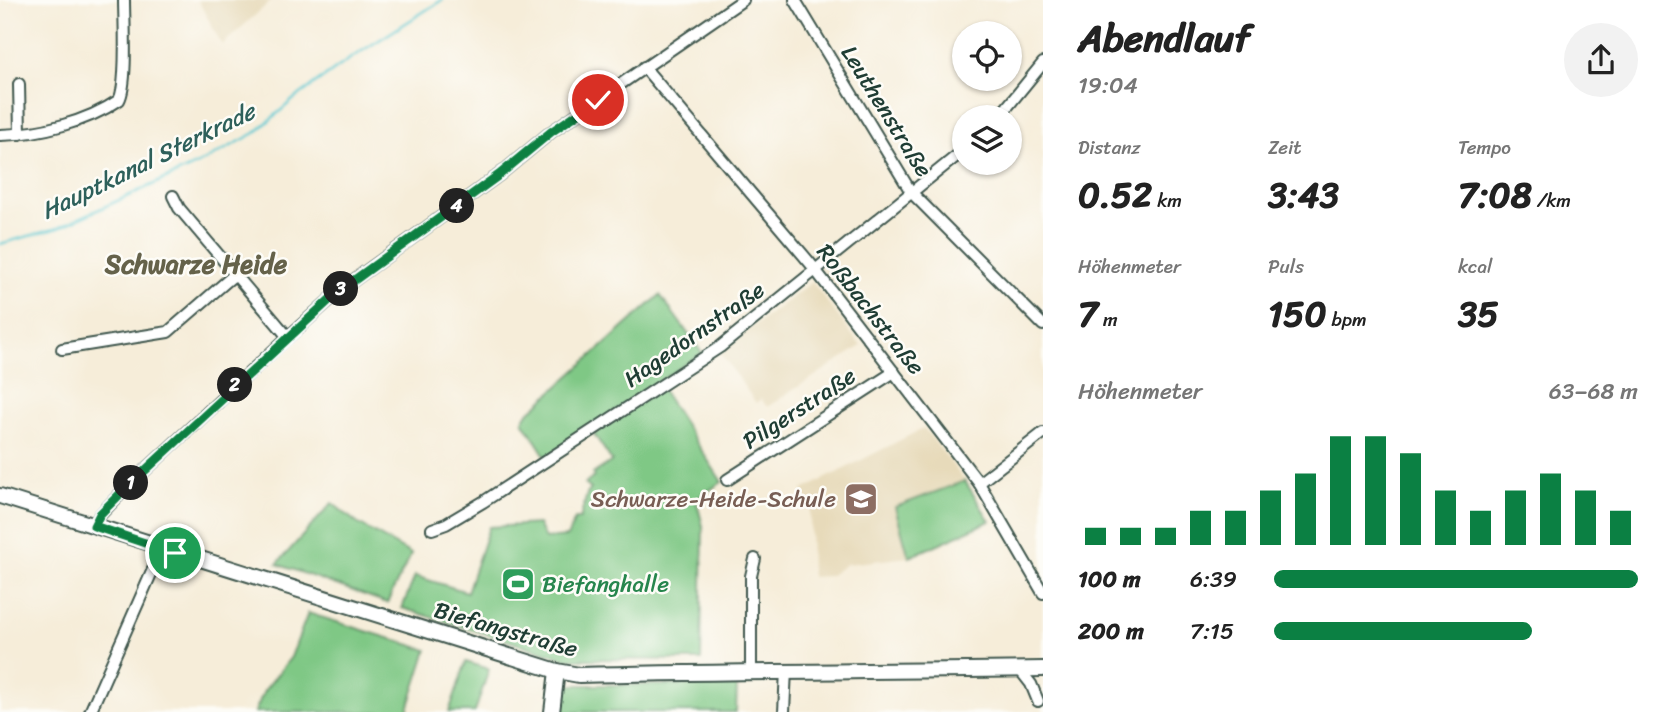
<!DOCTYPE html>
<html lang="de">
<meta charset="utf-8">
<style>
body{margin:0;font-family:Sriracha,sans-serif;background:#f2f2f2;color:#222;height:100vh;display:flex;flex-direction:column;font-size:26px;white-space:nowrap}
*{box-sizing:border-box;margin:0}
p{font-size:23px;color:#767676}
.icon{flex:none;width:38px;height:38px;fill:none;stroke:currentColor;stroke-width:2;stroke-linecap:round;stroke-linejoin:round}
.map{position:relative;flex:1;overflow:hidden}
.panel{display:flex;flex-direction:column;background:#fff;width:630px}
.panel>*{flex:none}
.fabs{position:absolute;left:952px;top:21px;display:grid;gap:14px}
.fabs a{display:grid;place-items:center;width:70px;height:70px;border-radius:50%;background:#fff;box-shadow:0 2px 5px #0004;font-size:35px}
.pin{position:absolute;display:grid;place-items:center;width:60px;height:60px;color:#fff;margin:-30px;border:4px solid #fff;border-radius:50%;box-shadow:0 2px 7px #0007}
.km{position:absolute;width:35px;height:35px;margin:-18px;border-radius:50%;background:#222;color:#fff;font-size:19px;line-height:35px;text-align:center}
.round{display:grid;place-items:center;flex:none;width:74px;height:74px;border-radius:37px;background:#f2f2f2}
.summary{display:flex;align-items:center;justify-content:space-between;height:119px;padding:0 35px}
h1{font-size:38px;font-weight:800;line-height:52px}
.metrics{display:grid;grid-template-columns:repeat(3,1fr);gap:10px;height:119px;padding:7px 35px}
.metrics div{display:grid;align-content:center}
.metrics b{font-size:35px;font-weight:800}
.metrics small{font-size:19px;font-weight:400}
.metrics p{font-size:19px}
.chart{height:196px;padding:14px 35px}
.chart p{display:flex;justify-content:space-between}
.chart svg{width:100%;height:126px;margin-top:7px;stroke:#0b8043;stroke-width:6}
ul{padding:0 35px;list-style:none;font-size:23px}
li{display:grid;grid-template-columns:112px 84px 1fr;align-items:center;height:52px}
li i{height:18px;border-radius:9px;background:#0b8043}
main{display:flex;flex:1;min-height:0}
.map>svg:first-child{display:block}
.built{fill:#e7daba}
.green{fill:#7fc885;stroke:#4f825c;stroke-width:2}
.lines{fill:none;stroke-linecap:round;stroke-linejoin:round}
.stream{stroke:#5ac7d0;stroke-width:2.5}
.street-casing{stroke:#3f574d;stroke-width:14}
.secondary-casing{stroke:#3f574d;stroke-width:18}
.street{stroke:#fff;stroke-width:10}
.secondary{stroke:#fff;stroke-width:14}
.route-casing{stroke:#fff;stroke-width:14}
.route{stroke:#0b8043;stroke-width:9}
.labels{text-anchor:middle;stroke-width:5;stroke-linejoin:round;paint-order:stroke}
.street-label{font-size:23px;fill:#1f3d34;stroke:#fdfcf7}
.education-label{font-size:23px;fill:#785e54;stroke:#fdfcf7;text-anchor:end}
.leisure-label{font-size:23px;fill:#27864d;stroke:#fdfcf7;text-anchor:start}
.water-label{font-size:24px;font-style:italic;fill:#2e605b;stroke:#fdfcf7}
.quarter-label{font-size:26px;font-weight:bold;fill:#65624a;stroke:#fdfcf7}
</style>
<main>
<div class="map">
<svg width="1043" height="712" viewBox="0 0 1043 712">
<rect width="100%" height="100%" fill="#fdfcf7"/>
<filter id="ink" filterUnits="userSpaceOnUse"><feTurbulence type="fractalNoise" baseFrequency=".0143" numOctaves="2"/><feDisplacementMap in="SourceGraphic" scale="14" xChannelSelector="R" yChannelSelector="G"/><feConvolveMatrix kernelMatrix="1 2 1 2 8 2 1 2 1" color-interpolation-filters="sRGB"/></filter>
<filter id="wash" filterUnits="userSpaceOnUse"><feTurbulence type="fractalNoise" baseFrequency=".00686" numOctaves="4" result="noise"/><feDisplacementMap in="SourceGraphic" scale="28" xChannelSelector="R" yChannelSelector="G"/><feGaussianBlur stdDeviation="1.57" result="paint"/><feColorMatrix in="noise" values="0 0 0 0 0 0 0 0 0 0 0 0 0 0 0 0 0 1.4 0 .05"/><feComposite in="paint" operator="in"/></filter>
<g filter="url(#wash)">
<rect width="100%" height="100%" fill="#f6edd9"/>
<g class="built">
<polygon points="198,0 272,0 222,45"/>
<polygon points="812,282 861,346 767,407 761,399 756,403 720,352"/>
<polygon points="924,428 965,481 895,507 909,557 846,564 829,576 811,577 810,509 807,508 803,490"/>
</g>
<g class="green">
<polygon points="660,295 702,353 546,457 523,421 527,414"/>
<polygon points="661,388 722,482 696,499 703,526 701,660 567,659 402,608 415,576 467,592 489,527 538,524 545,539 567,537 575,519 580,519 587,494 591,489 585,484 594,477 593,474 612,461 594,434"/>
<polygon points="965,481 990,521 909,557 895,507"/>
<polygon points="332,503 357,523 411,554 387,603 277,564"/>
<polygon points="308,613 427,650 407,712 255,712 264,691 291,657"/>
<polygon points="466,662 489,669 475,712 449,712"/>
<polygon points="564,685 737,685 736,712 561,712"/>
</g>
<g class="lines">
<polyline class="stream" points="0,244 58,228 198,164 255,133 294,99 351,58 442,0"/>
</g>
</g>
<g filter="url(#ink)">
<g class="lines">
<g class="street-casing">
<g id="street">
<polyline points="795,0 911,192 1043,325"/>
<polyline points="644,67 810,263 936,427 979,483 1043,593"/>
<polyline points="19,84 20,134"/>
<polyline points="999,117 1043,63"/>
<path d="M0,135C39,134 87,122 119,100C128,84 124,21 124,0"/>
<polyline points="173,196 179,208 288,337"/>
<polyline points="62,349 168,332 234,275"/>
<polyline points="727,480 894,372"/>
<polyline points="979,483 1043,433"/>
<polyline points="94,526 100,515 123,491 288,337 343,288 499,175 551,132 743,0"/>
<polyline points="432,529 446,524 483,502 720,347 964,150"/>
<polyline points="751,670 751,576 755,559"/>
<polyline points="1020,670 1031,684 1038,701"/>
<polyline points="90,712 162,549"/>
<polyline points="784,712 786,670"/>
</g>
</g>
<g class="secondary-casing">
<g id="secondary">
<path d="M0,496L557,671L579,675C734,671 888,672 1043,669"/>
<polyline points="552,712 557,671"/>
</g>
</g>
<use href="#street" class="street"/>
<use href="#secondary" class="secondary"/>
</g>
</g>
<g class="lines" filter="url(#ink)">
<g class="route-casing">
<polyline id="route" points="175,553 94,526 100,514 123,491 338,292 499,175 551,132 598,100"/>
</g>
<use href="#route" class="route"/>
</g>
<defs>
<g id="school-square" transform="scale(1.75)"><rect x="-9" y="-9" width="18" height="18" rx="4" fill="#8d6e63" stroke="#fdfcf7"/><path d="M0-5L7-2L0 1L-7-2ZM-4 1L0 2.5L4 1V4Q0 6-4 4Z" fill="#fff"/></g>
<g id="stadium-square" transform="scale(1.75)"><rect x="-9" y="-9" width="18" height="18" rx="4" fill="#2e9e5b" stroke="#fdfcf7"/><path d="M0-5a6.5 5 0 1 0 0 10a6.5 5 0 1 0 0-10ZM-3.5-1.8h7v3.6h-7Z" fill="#fff"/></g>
</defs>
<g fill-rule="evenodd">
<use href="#school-square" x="861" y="499"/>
<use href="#stadium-square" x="518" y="584"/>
</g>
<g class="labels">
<g class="street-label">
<text transform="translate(887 111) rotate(58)" y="8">Leuthenstraße</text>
<text transform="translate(871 309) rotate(52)" y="8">Roßbachstraße</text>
<text transform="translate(694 334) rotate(-35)" y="8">Hagedornstraße</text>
<text transform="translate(799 408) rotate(-33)" y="8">Pilgerstraße</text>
<text transform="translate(506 629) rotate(16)" y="8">Biefangstraße</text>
</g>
<g class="education-label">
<text x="836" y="507">Schwarze-Heide-Schule</text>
</g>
<g class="leisure-label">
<text x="542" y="592">Biefanghalle</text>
</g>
<g class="water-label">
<text transform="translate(148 161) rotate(-26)" y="8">Hauptkanal Sterkrade</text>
</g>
<g class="quarter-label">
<text x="196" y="273">Schwarze Heide</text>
</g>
</g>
</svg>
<div class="fabs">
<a><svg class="icon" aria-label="locate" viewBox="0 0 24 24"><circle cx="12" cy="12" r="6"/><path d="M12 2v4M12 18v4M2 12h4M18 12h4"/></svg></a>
<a><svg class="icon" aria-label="layers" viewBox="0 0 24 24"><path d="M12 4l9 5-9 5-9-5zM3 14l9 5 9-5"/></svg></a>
</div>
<div class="pin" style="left:175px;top:553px;background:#1e9e55"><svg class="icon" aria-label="arrive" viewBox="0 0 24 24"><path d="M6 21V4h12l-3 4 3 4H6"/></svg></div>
<div class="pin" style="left:598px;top:100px;background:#d93025"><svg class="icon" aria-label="check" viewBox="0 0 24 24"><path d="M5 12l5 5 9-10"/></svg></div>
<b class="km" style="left:131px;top:483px">1</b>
<b class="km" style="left:235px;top:385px">2</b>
<b class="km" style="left:341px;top:289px">3</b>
<b class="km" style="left:457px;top:206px">4</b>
</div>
<section class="panel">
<div class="summary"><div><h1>Abendlauf</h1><p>19:04</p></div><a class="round"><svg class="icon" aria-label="share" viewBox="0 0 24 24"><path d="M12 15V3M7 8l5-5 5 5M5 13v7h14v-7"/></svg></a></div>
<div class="metrics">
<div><p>Distanz</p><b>0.52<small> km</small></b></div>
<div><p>Zeit</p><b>3:43</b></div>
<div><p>Tempo</p><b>7:08<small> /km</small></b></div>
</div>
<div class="metrics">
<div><p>Höhenmeter</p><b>7<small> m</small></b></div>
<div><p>Puls</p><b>150<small> bpm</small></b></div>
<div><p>kcal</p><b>35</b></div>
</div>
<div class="chart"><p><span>Höhenmeter</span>63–68 m</p>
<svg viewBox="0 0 160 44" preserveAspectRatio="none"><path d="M5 44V38M15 44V38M25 44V38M35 44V32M45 44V32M55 44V25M65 44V19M75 44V6M85 44V6M95 44V12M105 44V25M115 44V32M125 44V25M135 44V19M145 44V25M155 44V32"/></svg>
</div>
<ul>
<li><b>100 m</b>6:39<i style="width:100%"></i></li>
<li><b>200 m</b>7:15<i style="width:71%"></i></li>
</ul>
</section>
</main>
